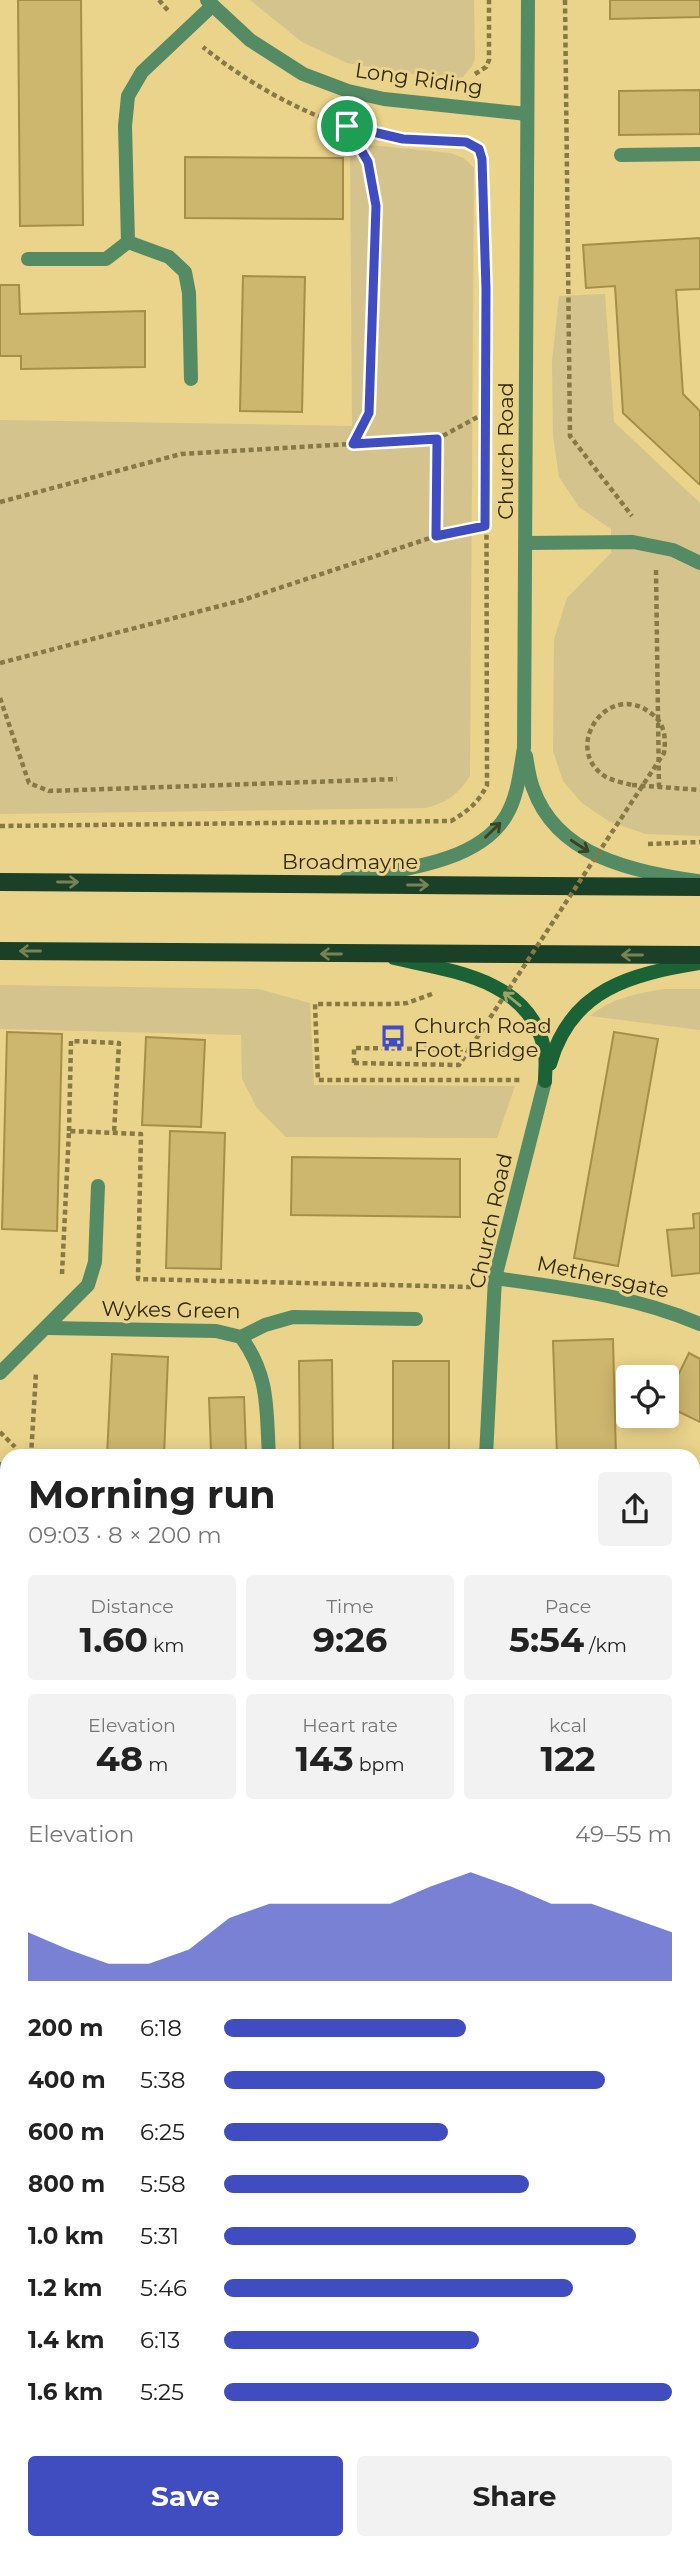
<!DOCTYPE html>
<meta charset="utf-8">
<style>
body{margin:0;font-family:Montserrat,sans-serif;background:#f2f2f2;color:#222;height:100vh;display:flex;flex-direction:column;font-size:26px;white-space:nowrap}
*{box-sizing:border-box;margin:0}
p{font-size:23px;color:#767676}
.icon{flex:none;width:38px;height:38px;fill:none;stroke:currentColor;stroke-width:2;stroke-linecap:round;stroke-linejoin:round}
.map{position:relative;flex:1;overflow:hidden}
.drawer{position:absolute;left:0px;top:1449px;width:700px;height:1101px;display:flex;flex-direction:column;background:#fff;border-radius:21px 21px 0 0;box-shadow:0 4px 18px #0003}
.drawer>*{flex:none}
.buttons{position:absolute;left:616px;top:1365px;display:grid;gap:14px}
.buttons a{display:grid;place-items:center;width:63px;height:63px;border-radius:7px;background:#fff;box-shadow:0 4px 18px #0003;font-size:35px}
.pin{position:absolute;display:grid;place-items:center;width:60px;height:60px;color:#fff;margin:-30px;border:4px solid #fff;border-radius:50%;box-shadow:0 2px 7px #0007}
.round{display:grid;place-items:center;flex:none;width:74px;height:74px;border-radius:7px;background:#f2f2f2}
.overview{display:flex;align-items:center;justify-content:space-between;height:119px;padding:0 28px}
h1{font-size:38px;font-weight:700;line-height:52px}
.metrics{display:grid;grid-template-columns:repeat(3,1fr);gap:10px;height:119px;padding:7px 28px}
.metrics div{display:grid;align-content:center;border-radius:7px;background:#f2f2f2;text-align:center}
.metrics b{font-size:35px;font-weight:700}
.metrics small{font-size:19px;font-weight:400}
.metrics p{font-size:19px}
.chart{height:196px;padding:14px 28px}
.chart p{display:flex;justify-content:space-between}
.chart svg{width:100%;height:126px;margin-top:7px;fill:#404dc1;opacity:.7}
.button{display:flex;gap:14px;margin-top:auto;padding:14px 28px}
.button a{flex:1;height:80px;border-radius:7px;background:#404dc1;color:#fff;font-size:28px;font-weight:700;line-height:80px;text-align:center}
.button a+a{background:#f2f2f2;color:#222}
ul{padding:0 28px;list-style:none;font-size:23px}
li{display:grid;grid-template-columns:112px 84px 1fr;align-items:center;height:52px}
li i{height:18px;border-radius:9px;background:#404dc1}
.map>svg:first-child{display:block}
.green{fill:#d4c38c}
.building{fill:#cdb66e;stroke:#a58f47;stroke-width:2}
.lines{fill:none;stroke-linecap:round;stroke-linejoin:round}
.path{stroke:#877845;stroke-width:4.5;stroke-dasharray:5 3.5;stroke-linecap:butt}
.street{stroke:#548b64;stroke-width:14}
.secondary{stroke:#1b6237;stroke-width:14}
.primary{stroke:#1a4027;stroke-width:18}
.path-bridge{stroke:#877845;stroke-width:4.5;stroke-dasharray:5 3.5;stroke-linecap:butt}
.oneway{stroke:#3b4221}
.oneway2{stroke:#788254}
.oneway3{stroke:#97a669}
.route-casing{stroke:#fff;stroke-width:14}
.route{stroke:#404dc1;stroke-width:9}
.labels{text-anchor:middle;stroke-width:6;stroke-linejoin:round;paint-order:stroke}
.street-label{font-size:21px;fill:#332a0b;stroke:#ead38a}
.poi-label{font-size:21px;fill:#332a0b;stroke:#ead38a;text-anchor:start}
</style>
<div class="map">
<svg width="700" height="2549" viewBox="0 0 700 2549">
<rect width="100%" height="100%" fill="#ead38a"/>
<g class="green">
<polygon points="250,0 474,0 475,59 472,66 463,77 446,80 347,63 302,42"/>
<path d="M350,143L450,153L464,158L474,168L470,776C458,795 446,803 425,808L0,814V420L352,426Z"/>
<polygon points="605,294 614,422 700,503 700,836 646,834 610,822 582,803 563,781 553,751 554,639 567,598 611,553 611,529 579,507 559,477 553,436 552,362 559,296"/>
<polygon points="0,985 258,989 310,1003 314,1085 515,1086 497,1138 286,1137 257,1108 242,1079 241,1035 0,1029"/>
<path d="M663,989H700V1030L590,1016C612,998 635,994 663,989Z"/>
<polygon points="0,2231 7,2242 7,2429 6,2460 0,2469"/>
</g>
<g class="building">
<polygon points="18,0 81,0 83,225 20,226"/>
<polygon points="610,0 700,0 700,17 610,19"/>
<polygon points="700,90 700,134 619,135 619,91"/>
<polygon points="185,157 343,158 343,219 185,218"/>
<polygon points="700,238 700,289 676,290 683,394 700,411 700,485 623,413 615,286 586,288 583,245"/>
<polygon points="243,276 305,277 302,412 240,411"/>
<polygon points="0,285 19,285 20,314 145,311 145,367 21,369 21,356 0,356"/>
<polygon points="7,1032 62,1034 57,1231 2,1229"/>
<polygon points="614,1032 658,1039 618,1266 574,1258"/>
<polygon points="146,1037 205,1040 201,1127 142,1125"/>
<polygon points="170,1131 225,1133 221,1269 166,1268"/>
<polygon points="292,1157 460,1159 460,1217 291,1215"/>
<polygon points="700,1213 700,1273 672,1276 667,1230 694,1228 693,1214"/>
<polygon points="613,1339 616,1456 557,1456 553,1341"/>
<polygon points="689,1353 700,1359 700,1422 667,1406 667,1398"/>
<polygon points="112,1354 168,1357 164,1456 107,1456"/>
<polygon points="332,1360 333,1456 300,1456 299,1361"/>
<rect x="393" y="1361" width="56" height="95"/>
<polygon points="244,1397 246,1450 211,1451 209,1398"/>
<polygon points="693,1509 700,1510 700,1569 693,1568"/>
<polygon points="0,1549 7,1549 7,1790 0,1789"/>
<rect x="693" y="1569" width="7" height="44"/>
<polygon points="693,1623 700,1623 700,1675 693,1676"/>
<polygon points="700,1685 700,1727 693,1727 693,1686"/>
<rect x="693" y="1735" width="7" height="85"/>
<rect x="0" y="1891" width="7" height="39"/>
<rect x="693" y="1983" width="7" height="55"/>
<polygon points="693,2355 697,2355 695,2404 693,2404"/>
<polygon points="700,2521 700,2549 622,2549 621,2544 626,2543 693,2543 693,2523"/>
<polygon points="7,2535 7,2543 18,2543 18,2549 0,2549 0,2536"/>
<polygon points="64,2543 101,2543 102,2549 28,2549 28,2545"/>
<polygon points="287,2543 335,2543 334,2549 287,2549"/>
<polygon points="561,2543 597,2543 598,2549 509,2549"/>
</g>
<g class="lines">
<g class="path">
<polyline points="159,0 170,13"/>
<polyline points="565,0 570,436 632,516"/>
<polyline points="475,74 486,67 489,60 489,0"/>
<polyline points="347,126 368,162 376,206 369,413 353,443"/>
<polyline points="437,439 436,536 485,526"/>
<polyline points="0,502 181,454 437,439 485,413"/>
<polyline points="656,570 659,787"/>
<polyline points="0,663 243,600 436,536"/>
<polyline points="0,698 29,783 49,791 397,779"/>
<polyline points="632,785 700,790"/>
<path d="M0,826L451,821C468,811 478,803 487,785L486,289L484,169L479,149C462,136 428,141 406,139C392,138 377,135 364,132C306,116 250,85 203,47"/>
<polyline points="648,844 700,842"/>
<polyline points="432,994 407,1003 392,1004 315,1004 318,1080 521,1080"/>
<polyline points="354,1063 354,1048 517,1050"/>
<polyline points="69,1131 71,1041 119,1043 114,1133"/>
<polyline points="62,1274 69,1131 141,1134 138,1279 471,1287"/>
<polyline points="0,1432 15,1447"/>
<polyline points="31,1456 36,1373"/>
<polyline points="693,1852 700,1852"/>
<polyline points="693,1942 700,1942"/>
</g>
<g class="street">
<polyline points="207,0 250,40 303,74 348,91 384,99 527,114"/>
<polyline points="621,155 700,154"/>
<polyline points="28,259 106,259 128,242"/>
<polyline points="191,379 189,293 185,272 169,257 128,242 125,126 128,96 142,72 212,6"/>
<polyline points="526,543 633,542 673,550 700,563"/>
<path d="M526,756C528,767 529,778 533,788C557,857 633,871 697,881"/>
<path d="M346,879C397,870 477,864 506,816C518,796 520,771 524,748L528,0"/>
<path d="M495,1278C565,1288 635,1296 700,1324"/>
<polyline points="47,1328 216,1331 241,1337 265,1325 293,1317 416,1319"/>
<path d="M241,1337C270,1377 266,1409 269,1456"/>
<polyline points="0,1373 88,1285 95,1262 98,1186"/>
<polyline points="486,1456 495,1278 545,1081"/>
<polyline points="0,1469 7,1477"/>
<polyline points="0,1837 7,1837"/>
<polyline points="693,1897 700,1896"/>
<polyline points="0,2186 7,2191"/>
<polyline points="693,2452 700,2451"/>
<polyline points="0,2501 7,2498"/>
<polyline points="210,2549 210,2543"/>
<polyline points="416,2549 417,2543"/>
</g>
<g class="secondary">
<path d="M394,958C451,971 529,979 544,1048C547,1058 545,1070 545,1081"/>
<path d="M550,1064C571,989 631,974 700,963"/>
</g>
<g class="primary">
<polyline points="0,882 700,887"/>
<polyline points="0,951 700,955"/>
</g>
<path class="path-bridge" d="M354,1063L459,1065L664,753C666,738 665,724 652,714C608,678 560,749 606,777C614,781 624,783 632,785"/>
</g>
<defs><path id="oneway-shaft" d="M-6 0H5M1.5-3L5.5 0L1.5 3" fill="none" stroke-width="1.6" stroke-linecap="round" stroke-linejoin="round" transform="scale(1.75)"/></defs>
<g class="oneway">
<use href="#oneway-shaft" transform="translate(493 830) rotate(-44)"/>
<use href="#oneway-shaft" transform="translate(580 846) rotate(33)"/>
</g>
<g class="oneway2">
<use href="#oneway-shaft" transform="translate(68 882)"/>
<use href="#oneway-shaft" transform="translate(418 885)"/>
<use href="#oneway-shaft" transform="translate(30 951) rotate(-180)"/>
<use href="#oneway-shaft" transform="translate(331 954) rotate(-180)"/>
<use href="#oneway-shaft" transform="translate(632 955) rotate(-180)"/>
</g>
<use class="oneway3" href="#oneway-shaft" transform="translate(512 999) rotate(-141)"/>
<g class="lines">
<g class="route-casing">
<polygon id="route" points="347,126 403,139 466,142 479,149 482,159 486,289 485,526 436,536 437,439 353,444 369,413 376,206 368,162"/>
</g>
<use href="#route" class="route"/>
</g>
<defs>
<g id="bus-bare" transform="scale(2.1)"><path d="M-5-6H5V4H4V6H2V4H-2V6H-4V4H-5ZM-3.5-4V0h7V-4ZM-3.5 1.2v1.5H-2V1.2ZM2 1.2v1.5H3.5V1.2Z" fill="#404dc1" stroke="#ead38a" stroke-width="2.5" paint-order="stroke"/></g>
</defs>
<g fill-rule="evenodd">
<use href="#bus-bare" x="393" y="1038"/>
</g>
<g class="labels">
<g class="street-label">
<text transform="translate(419 79) rotate(8)" y="7">Long Riding</text>
<text transform="translate(506 451) rotate(-90)" y="7">Church Road</text>
<text x="350" y="869">Broadmayne</text>
<text transform="translate(491 1221) rotate(-78)" y="7">Church Road</text>
<text transform="translate(603 1277) rotate(12)" y="7">Methersgate</text>
<text transform="translate(171 1310) rotate(1)" y="7">Wykes Green</text>
</g>
<g class="poi-label">
<text x="414" y="1033">Church Road<tspan x="414" dy="24">Foot Bridge</tspan></text>
</g>
</g>
</svg>
<div class="buttons">
<a><svg class="icon" aria-label="locate" viewBox="0 0 24 24"><circle cx="12" cy="12" r="6"/><path d="M12 2v4M12 18v4M2 12h4M18 12h4"/></svg></a>
</div>
<div class="pin" style="left:347px;top:126px;background:#1e9e55"><svg class="icon" aria-label="arrive" viewBox="0 0 24 24"><path d="M6 21V4h12l-3 4 3 4H6"/></svg></div>
<section class="drawer">
<div class="overview"><div><h1>Morning run</h1><p>09:03 · 8 × 200 m</p></div><a class="round"><svg class="icon" aria-label="share" viewBox="0 0 24 24"><path d="M12 15V3M7 8l5-5 5 5M5 13v7h14v-7"/></svg></a></div>
<div class="metrics">
<div><p>Distance</p><b>1.60<small> km</small></b></div>
<div><p>Time</p><b>9:26</b></div>
<div><p>Pace</p><b>5:54<small> /km</small></b></div>
</div>
<div class="metrics">
<div><p>Elevation</p><b>48<small> m</small></b></div>
<div><p>Heart rate</p><b>143<small> bpm</small></b></div>
<div><p>kcal</p><b>122</b></div>
</div>
<div class="chart"><p><span>Elevation</span>49–55 m</p>
<svg viewBox="0 0 160 44" preserveAspectRatio="none"><path d="M0 44V27L10 33L20 38L30 38L40 33L50 22L60 17L70 17L80 17L90 17L100 11L110 6L120 11L130 17L140 17L150 22L160 27V44z"/></svg>
</div>
<ul>
<li><b>200 m</b>6:18<i style="width:54%"></i></li>
<li><b>400 m</b>5:38<i style="width:85%"></i></li>
<li><b>600 m</b>6:25<i style="width:50%"></i></li>
<li><b>800 m</b>5:58<i style="width:68%"></i></li>
<li><b>1.0 km</b>5:31<i style="width:92%"></i></li>
<li><b>1.2 km</b>5:46<i style="width:78%"></i></li>
<li><b>1.4 km</b>6:13<i style="width:57%"></i></li>
<li><b>1.6 km</b>5:25<i style="width:100%"></i></li>
</ul>
<div class="button"><a>Save</a><a>Share</a></div>
</section>
</div>
